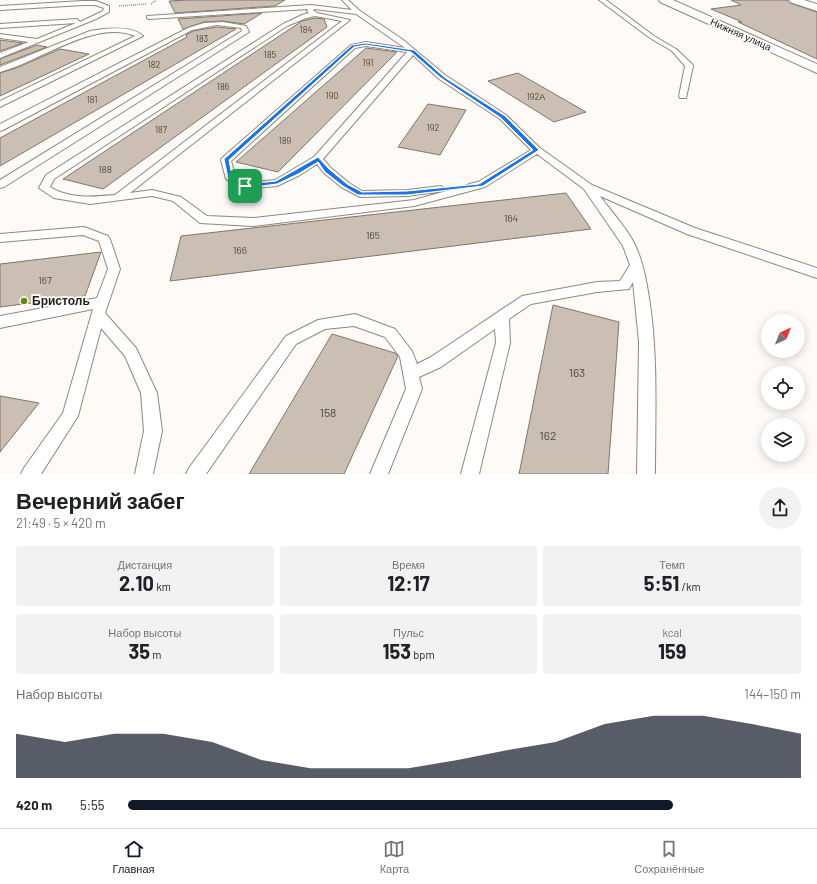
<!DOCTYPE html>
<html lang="ru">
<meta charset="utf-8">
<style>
body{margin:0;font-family:Barlow,sans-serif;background:#f2f2f2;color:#202124;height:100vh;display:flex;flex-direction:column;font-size:15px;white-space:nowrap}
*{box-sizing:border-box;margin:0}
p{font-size:13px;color:#757577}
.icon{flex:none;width:22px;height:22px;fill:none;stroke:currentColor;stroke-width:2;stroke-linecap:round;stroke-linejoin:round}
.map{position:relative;height:474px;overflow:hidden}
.sheet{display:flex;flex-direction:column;background:#fff;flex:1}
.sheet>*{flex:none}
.needle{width:26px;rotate:43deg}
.controls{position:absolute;left:761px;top:314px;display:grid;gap:8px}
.controls a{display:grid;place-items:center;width:44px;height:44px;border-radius:50%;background:#fff;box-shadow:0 2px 10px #0003;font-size:20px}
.pin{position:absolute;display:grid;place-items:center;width:34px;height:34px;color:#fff;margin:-17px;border-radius:8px;box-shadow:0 2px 6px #0006}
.round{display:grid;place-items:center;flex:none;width:42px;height:42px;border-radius:21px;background:#f2f2f2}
.headline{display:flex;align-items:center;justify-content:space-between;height:68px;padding:0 16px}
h1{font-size:22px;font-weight:700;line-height:30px}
.metrics{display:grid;grid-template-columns:repeat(3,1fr);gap:6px;height:68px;padding:4px 16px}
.metrics div{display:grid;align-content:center;border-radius:4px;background:#f2f2f2;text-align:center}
.metrics b{font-size:20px;font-weight:700}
.metrics small{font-size:11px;font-weight:400}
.metrics p{font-size:11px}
.chart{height:112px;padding:8px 16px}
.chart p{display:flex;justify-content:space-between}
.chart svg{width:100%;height:72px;margin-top:4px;fill:#111827;opacity:.7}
ul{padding:0 16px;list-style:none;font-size:13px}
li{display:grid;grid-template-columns:64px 48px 1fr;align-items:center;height:30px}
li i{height:10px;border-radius:5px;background:#111827}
.menu{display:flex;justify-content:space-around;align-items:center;height:56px;border-top:1px solid #e0e0e0;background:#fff;font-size:11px;color:#757577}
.menu a{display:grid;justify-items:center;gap:2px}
.menu .active{color:#111827}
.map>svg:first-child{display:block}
.building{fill:#cbbeb2;stroke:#81766a}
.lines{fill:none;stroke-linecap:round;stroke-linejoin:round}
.service-casing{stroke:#92877b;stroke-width:2}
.minor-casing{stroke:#92877b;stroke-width:2}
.path{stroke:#94918d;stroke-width:1.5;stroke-dasharray:1 1;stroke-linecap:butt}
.service{fill:#fff;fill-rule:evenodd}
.minor{fill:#fff;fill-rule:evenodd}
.route{fill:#1a73e8;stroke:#fff;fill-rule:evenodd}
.poi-dot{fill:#678909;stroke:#fff;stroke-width:1.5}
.labels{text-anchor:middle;stroke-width:3.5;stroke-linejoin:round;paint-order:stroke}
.far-number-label{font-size:9px;fill:#4c463f}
.far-street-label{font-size:10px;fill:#221e19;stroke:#fff}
.number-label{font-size:10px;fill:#4c463f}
.poi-label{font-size:12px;font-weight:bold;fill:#221e19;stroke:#fff;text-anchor:start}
.near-number-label{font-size:12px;fill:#4c463f}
</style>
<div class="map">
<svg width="817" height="474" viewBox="0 0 817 474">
<rect width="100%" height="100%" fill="#fdfaf8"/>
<g class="building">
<polygon points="188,0 285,0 275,6 175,13 169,1"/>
<polygon points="731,0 788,0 790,3 817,12 817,59 738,22 742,22 711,9 741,5"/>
<polygon points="262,13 244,24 223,21 204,22 183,29 178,19"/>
<polygon points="315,18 324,19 327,27 103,189 63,179 302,21"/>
<polygon points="217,27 236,29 0,166 0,138 187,37 186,35 193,31"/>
<polygon points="0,40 23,43 0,51"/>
<polygon points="37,45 47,47 0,65 0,59"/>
<polygon points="366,48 397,52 278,172 236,162"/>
<polygon points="60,49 89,54 0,96 0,73 16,68"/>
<polygon points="518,73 586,112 554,122 488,81"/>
<polygon points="428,104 466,110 440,155 398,147"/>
<polygon points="566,193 591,229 170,281 181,236"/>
<polygon points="101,252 85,296 0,307 0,264"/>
<polygon points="553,305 619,322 608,474 519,474"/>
<polygon points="332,334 395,353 398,356 344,474 249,474"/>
<polygon points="0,396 39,403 0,452"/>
</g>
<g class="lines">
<g class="service-casing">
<g id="service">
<path d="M342,0H348L360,11L402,39L445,75L506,115L540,148L592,185L695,228L817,268V278L687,234L600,196C610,210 629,231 635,245C644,264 647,285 650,304C658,360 655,418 655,474H637L639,342L633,282L629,289L597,292L531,304L509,319L510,343L479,474H461L496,343L495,329L441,367L419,377L422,389L388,474H370L406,389L400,357L385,337L354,326L325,329L296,344L206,474H186L189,468L286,336L318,320L355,314L395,329L412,351L417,364L431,357L522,296L597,282L620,281L630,265L623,246L584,189L537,154L485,187L414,206L253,226L200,223L173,201L152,196L90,204L54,198L39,188L46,175L283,24L302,15L309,13L307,11L308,9L149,19L147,18V16L311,5L352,10ZM314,9L356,14L405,48L366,42L351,45L222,158L221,160L226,179L245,189L277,186L300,175L317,164L323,172L341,187L360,197L407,196L445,191L446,189L441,186L407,190L362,191L349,183L331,168L323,159L413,55L439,79L500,119L531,150L478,182L469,184L468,185L414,200L253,218L207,216L181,197L152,190L130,193L350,20L317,13L313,10ZM315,16L342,21L115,195C92,197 70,199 50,187L54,179L287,26L306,18ZM366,46L407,52L314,157L275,180L247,183L235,175L231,161L355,48Z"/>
<polygon points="599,0 606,0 654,36 676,49 692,64 693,66 686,98 680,98 679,96 685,66 672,51 650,38"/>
<polygon points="83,1 96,1 109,6 109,12 96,19 0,58 0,53 29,42 0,38 0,34 37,39 76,23 0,28 0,24 77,19 80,22 103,11 104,8 95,5 83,5 0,10 0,6"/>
<polygon points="223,22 246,26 249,32 4,187 0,188 0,180 242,31 241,28 217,25 192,30 3,130 0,131 0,124 188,28 204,23"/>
<path d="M103,29C115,28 134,27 143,36L0,107V101L135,36C95,19 39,62 0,72V67L90,31Z"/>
<polygon points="84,227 108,236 110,239 120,269 105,313 136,348 157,393 162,431 153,474 135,474 144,431 141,393 125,356 101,328 78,416 41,474 21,474 24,468 63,413 93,309 0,328 0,316 97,298 108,269 99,241 83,235 0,242 0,234"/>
</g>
</g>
<g class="minor-casing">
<g id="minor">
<polygon points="659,0 673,0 817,64 817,73 660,2"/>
<polygon points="789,0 804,0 817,4 817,11 790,2"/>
</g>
</g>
<g class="path">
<polyline points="151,4 156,0"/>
<polyline points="119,6 146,4"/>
</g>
<use href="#service" class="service"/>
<use href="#minor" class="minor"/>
</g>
<path class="route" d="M366,43L414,50L444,77L505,116L539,150L483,186L407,195H358L343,186L325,172L318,162L298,174L277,184L245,188L228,178L224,159L352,45ZM366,45L411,52L441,78L501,118L533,150L479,184L407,191L362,192L347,184L329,169L318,157L276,181L246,184L232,176L229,160L354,47Z"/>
<circle class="poi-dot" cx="24" cy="301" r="4"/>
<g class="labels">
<g class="far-number-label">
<text x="306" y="33">184</text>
<text x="202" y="42">183</text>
<text x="270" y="58">185</text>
<text x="368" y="66">191</text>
<text x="154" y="68">182</text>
<text x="223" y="90">186</text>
<text x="332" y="99">190</text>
<text x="536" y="100">192А</text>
<text x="92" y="103">181</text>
<text x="433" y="131">192</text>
<text x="161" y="133">187</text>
<text x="285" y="144">189</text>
</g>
<g class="far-street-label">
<text transform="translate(741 34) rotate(24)" y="4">Нижняя улица</text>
</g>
<g class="number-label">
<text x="105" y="173">188</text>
<text x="511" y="222">164</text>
<text x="373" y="239">165</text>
<text x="240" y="254">166</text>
<text x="45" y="284">167</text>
</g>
<g class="poi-label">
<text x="32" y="305">Бристоль</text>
</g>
<g class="near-number-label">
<text x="577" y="377">163</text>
<text x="328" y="417">158</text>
<text x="548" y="440">162</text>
</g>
</g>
</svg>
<div class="controls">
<a><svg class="needle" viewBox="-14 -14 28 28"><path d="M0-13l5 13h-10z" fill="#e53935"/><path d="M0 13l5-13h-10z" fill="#757577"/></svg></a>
<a><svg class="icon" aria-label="locate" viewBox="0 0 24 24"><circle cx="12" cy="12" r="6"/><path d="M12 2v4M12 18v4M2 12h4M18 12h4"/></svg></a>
<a><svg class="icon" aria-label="layers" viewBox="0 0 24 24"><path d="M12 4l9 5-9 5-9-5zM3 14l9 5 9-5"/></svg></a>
</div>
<div class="pin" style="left:245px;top:186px;background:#1e9e55"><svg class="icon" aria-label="arrive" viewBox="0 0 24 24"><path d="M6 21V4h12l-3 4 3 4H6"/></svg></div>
</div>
<section class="sheet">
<div class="headline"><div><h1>Вечерний забег</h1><p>21:49 · 5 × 420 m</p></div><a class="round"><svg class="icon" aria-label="share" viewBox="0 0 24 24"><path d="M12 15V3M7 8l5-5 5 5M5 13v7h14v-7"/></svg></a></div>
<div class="metrics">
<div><p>Дистанция</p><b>2.10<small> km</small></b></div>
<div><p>Время</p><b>12:17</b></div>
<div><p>Темп</p><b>5:51<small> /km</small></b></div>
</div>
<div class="metrics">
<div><p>Набор высоты</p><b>35<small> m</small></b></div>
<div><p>Пульс</p><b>153<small> bpm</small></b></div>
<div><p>kcal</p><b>159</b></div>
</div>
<div class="chart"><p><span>Набор высоты</span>144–150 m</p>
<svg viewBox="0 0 160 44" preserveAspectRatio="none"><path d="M0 44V17L10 22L20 17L30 17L40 22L50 33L60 38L70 38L80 38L90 33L100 27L110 22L120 11L130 6L140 6L150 11L160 17V44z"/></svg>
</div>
<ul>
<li><b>420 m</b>5:55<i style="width:81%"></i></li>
</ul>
</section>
<nav class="menu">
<a class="active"><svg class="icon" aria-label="home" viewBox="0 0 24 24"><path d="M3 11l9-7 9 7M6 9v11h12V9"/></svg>Главная</a>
<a><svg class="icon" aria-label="map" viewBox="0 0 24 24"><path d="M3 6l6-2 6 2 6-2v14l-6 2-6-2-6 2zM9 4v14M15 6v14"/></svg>Карта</a>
<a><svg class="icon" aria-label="saved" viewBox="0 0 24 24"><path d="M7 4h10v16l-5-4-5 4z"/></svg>Сохранённые</a>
</nav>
